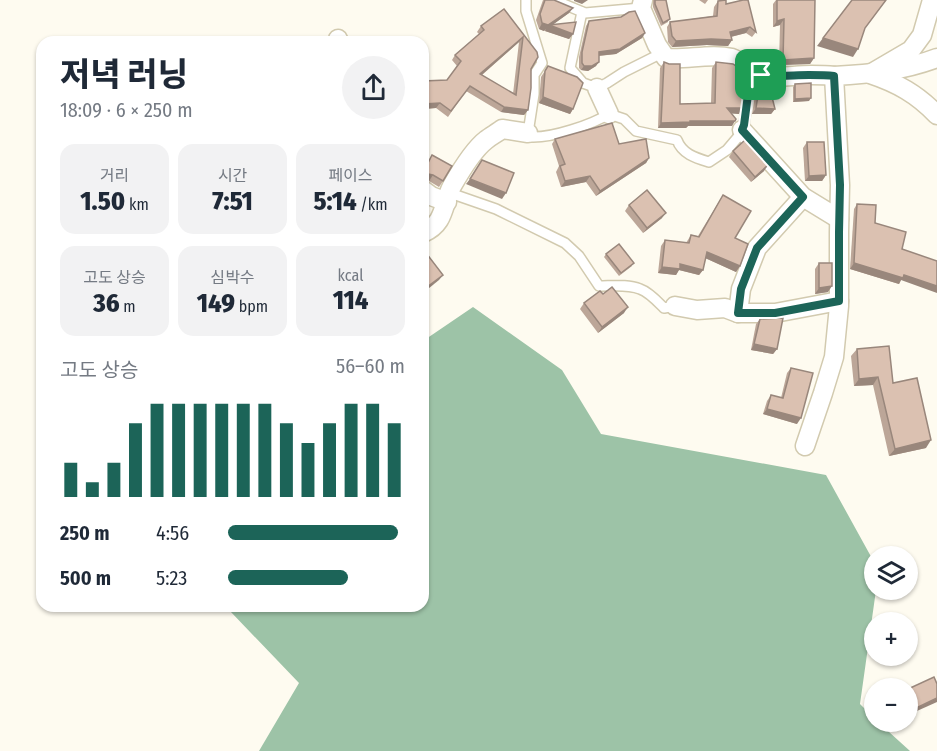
<!DOCTYPE html>
<html lang="ko">
<meta charset="utf-8">
<style>
body{margin:0;font-family:"Fira Sans Condensed","Noto Sans KR",sans-serif;background:#f2f2f3;color:#1f2937;height:100vh;display:flex;flex-direction:column;font-size:22px;white-space:nowrap}
*{box-sizing:border-box;margin:0}
p{font-size:20px;color:#747a83}
.icon{flex:none;width:33px;height:33px;fill:none;stroke:currentColor;stroke-width:2;stroke-linecap:round;stroke-linejoin:round}
.map{position:relative;flex:1;overflow:hidden}
.drawer{position:absolute;left:36px;top:36px;width:393px;height:576px;display:flex;flex-direction:column;background:#fff;border-radius:18px;box-shadow:0 2px 4px #0004}
.drawer>*{flex:none}
.fabs{position:absolute;left:864px;top:546px;display:grid;gap:12px}
.fabs a{display:grid;place-items:center;width:54px;height:54px;border-radius:50%;background:#fff;box-shadow:0 2px 4px #0004;font-size:30px}
.pin{position:absolute;display:grid;place-items:center;width:51px;height:51px;color:#fff;margin:-26px;border-radius:12px;box-shadow:0 3px 9px #0006}
.round{display:grid;place-items:center;flex:none;width:63px;height:63px;border-radius:32px;background:#f2f2f3}
.overview{display:flex;align-items:center;justify-content:space-between;height:102px;padding:0 24px}
h1{font-size:33px;font-weight:800;line-height:45px}
.stats{display:grid;grid-template-columns:repeat(3,1fr);gap:9px;height:102px;padding:6px 24px}
.stats div{display:grid;align-content:center;border-radius:15px;background:#f2f2f3;text-align:center}
.stats b{font-size:26px;font-weight:800}
.stats small{font-size:16px;font-weight:400}
.stats p{font-size:16px}
.chart{height:168px;padding:12px 24px}
.chart p{display:flex;justify-content:space-between}
.chart svg{width:100%;height:108px;margin-top:6px;stroke:#1c6458;stroke-width:6}
ul{padding:0 24px;list-style:none;font-size:20px}
li{display:grid;grid-template-columns:96px 72px 1fr;align-items:center;height:45px}
li i{height:15px;border-radius:8px;background:#1c6458}
.map>svg:first-child{display:block}
.forest{fill:#9dc3a7}
.lines{fill:none;stroke-linecap:round;stroke-linejoin:round}
.lane-casing{stroke:#d2caaf;stroke-width:12}
.street-casing{stroke:#d2caaf;stroke-width:21}
.lane{stroke:#fff;stroke-width:9}
.street{stroke:#fff;stroke-width:18}
.wall{fill:#bca698;fill-rule:evenodd}
.shaded-wall{fill:#99877c}
.building{fill:#dbc1b1;stroke:#99877c;stroke-width:1.5;fill-rule:evenodd}
.route-casing{stroke:#fff;stroke-width:12}
.route{stroke:#1c6458;stroke-width:8}
</style>
<div class="map">
<svg width="937" height="751" viewBox="0 0 937 751">
<rect width="100%" height="100%" fill="#fefbf0"/>
<polygon class="forest" points="473,307 562,370 601,434 826,475 874,562 874,590 876,590 860,704 874,718 874,722 878,722 910,751 259,751 299,683 230,611 231,606 423,606 423,341"/>
<g class="lines">
<g class="lane-casing">
<g id="lane">
<path d="M526,0V11L542,63L534,75V94L528,133L531,137C552,138 591,125 609,114L624,119L636,131L677,140C682,154 696,158 709,162L727,150L738,137L744,125L751,72"/>
<polyline points="554,0 585,13 641,8"/>
<polyline points="582,12 570,68 583,83 597,88 607,83 624,72 662,53"/>
<path d="M450,193L496,209L565,243L579,256L599,286C612,286 628,284 640,289C649,292 657,301 664,308L675,306"/>
</g>
</g>
<g class="street-casing">
<g id="street">
<path d="M643,0L641,8L657,45L666,58C687,60 711,53 732,58C742,61 747,72 759,75C776,79 793,75 811,75C818,75 826,75 834,76"/>
<path d="M932,0L922,35L911,50L870,74C897,83 917,94 937,115"/>
<polyline points="338,39 339,42"/>
<polyline points="597,88 609,114"/>
<polyline points="742,130 803,197 839,219"/>
<polyline points="423,190 431,196 447,202"/>
<path d="M423,233C446,223 442,205 452,186C460,172 473,150 486,140C491,136 497,133 502,129L528,133"/>
<polyline points="675,306 697,310 725,308 738,313 775,313 839,301"/>
<polyline points="738,313 741,289 757,248 803,197"/>
<path d="M805,446L823,393L834,357L839,306V232L840,185L834,76C870,74 903,71 937,58"/>
</g>
</g>
<use href="#lane" class="lane"/>
<use href="#street" class="street"/>
</g>
<g class="wall">
<polygon points="543,0 554,0 573,8 569,13 552,25 573,34 569,39 545,31 546,29 544,31 539,29 536,20"/>
<polygon points="653,0 666,0 668,22 661,26 653,7"/>
<polygon points="699,0 708,0 705,4"/>
<polygon points="776,0 815,0 814,58 810,64 779,65 780,25 773,27 773,4"/>
<polygon points="718,1 726,4 756,32 752,37 746,33 731,37 732,40 728,46 707,45 672,47 668,42 667,27 670,22 713,16 714,7"/>
<path d="M504,9L537,52L531,69L528,110L524,115L501,112L466,91L448,117L436,108L423,109V81L447,80L457,66L452,60L455,55L479,34L477,32L481,26ZM519,42L513,94L482,75Z"/>
<polygon points="589,21 645,33 642,38 616,54 599,56 596,66 588,71 581,70 579,68 579,57 586,26"/>
<polygon points="664,62 669,64 680,104 711,103 712,68 716,62 739,114 732,113 732,126 688,126 686,128 658,128 660,68"/>
<polygon points="548,66 573,109 570,114 539,103 541,77"/>
<polygon points="795,84 809,101 793,102 793,87"/>
<polygon points="759,89 775,109 771,114 752,114 755,95"/>
<polygon points="555,139 619,144 649,158 646,163 596,196 586,182 561,187 556,172 559,166 552,144"/>
<polygon points="807,142 826,175 822,181 805,181 803,148"/>
<polygon points="733,151 764,171 751,182 729,157"/>
<polygon points="432,155 443,181 439,187 429,181 423,179 423,170"/>
<polygon points="723,195 735,238 740,266 736,272 705,258 703,270 699,275 679,270 676,275 658,273 661,246 665,240 686,243 691,235 698,236"/>
<polygon points="857,204 902,249 901,280 899,284 850,269 854,209"/>
<polygon points="629,205 662,218 643,233 625,211"/>
<polygon points="606,254 632,266 619,276 604,257"/>
<polygon points="819,263 828,292 815,294 815,269"/>
<polygon points="603,294 624,313 598,333 580,309 584,303"/>
<polygon points="760,319 777,349 773,354 751,350 756,324"/>
<polygon points="857,349 893,383 926,448 889,456 873,385 854,386 851,356"/>
<polygon points="791,368 797,424 763,414 767,401 771,395 781,398 787,373"/>
</g>
<g class="shaded-wall">
<polygon points="574,0 588,0 582,4 574,1"/>
<polygon points="573,8 569,13 551,26 573,34 569,39 545,31 546,29 544,31 539,29 542,23"/>
<polygon points="784,19 780,25 773,27 777,21"/>
<polygon points="750,27 746,33 726,38 730,32"/>
<polygon points="645,33 642,38 616,54 596,56 599,52"/>
<polygon points="523,37 519,42 477,79 480,74"/>
<polygon points="823,38 858,49 853,57 817,46"/>
<polygon points="711,39 732,40 728,46 707,45 672,47 676,41"/>
<polygon points="814,58 810,64 779,65 783,60"/>
<polygon points="599,62 596,66 588,71 581,70 584,66"/>
<polygon points="543,97 573,109 570,114 539,103"/>
<polygon points="811,98 809,101 793,102 795,99"/>
<polygon points="440,103 436,108 423,109 423,104"/>
<polygon points="504,107 528,110 524,115 501,112"/>
<polygon points="727,108 742,108 739,114 723,113"/>
<polygon points="756,108 775,109 771,114 752,114"/>
<polygon points="690,121 735,121 732,126 688,126 686,128 658,128 661,123"/>
<polygon points="649,158 646,163 596,196 600,191"/>
<polygon points="768,165 764,171 751,182 755,177"/>
<polygon points="423,173 433,175 429,181 423,179"/>
<polygon points="826,175 822,181 805,181 809,176"/>
<polygon points="590,176 586,182 561,187 565,181"/>
<polygon points="470,179 506,193 502,199 466,184"/>
<polygon points="666,213 662,218 643,233 647,228"/>
<polygon points="707,252 740,266 736,272 703,257"/>
<polygon points="854,263 904,275 937,286 937,293 901,280 899,284 850,269"/>
<polygon points="680,264 703,270 699,275 679,270 676,275 658,273 662,267"/>
<polygon points="443,275 439,280 423,293 423,290"/>
<polygon points="832,286 828,292 815,294 819,288"/>
<polygon points="628,307 624,313 598,333 602,327"/>
<polygon points="754,344 777,349 773,354 751,350"/>
<polygon points="878,377 873,385 854,386 859,379"/>
<polygon points="767,409 801,418 797,424 763,414"/>
<polygon points="931,440 926,448 889,456 895,449"/>
<polygon points="937,698 937,702 908,715 908,712"/>
</g>
<g class="building">
<polygon points="545,0 554,0 573,8 548,25 542,23 540,14"/>
<polygon points="655,0 666,0 670,19 663,23 655,4"/>
<polygon points="726,0 726,4 743,0 748,0 756,32 750,27 730,32 732,40 711,39 676,41 672,36 670,22 717,16 718,1"/>
<polygon points="777,0 815,0 814,58 783,60 784,19 777,21"/>
<polygon points="852,0 886,0 865,28 858,49 823,38"/>
<path d="M504,9L537,52L538,57L531,69V88L528,110L504,107L470,86L451,111L440,103L423,104V81L447,80L461,61L455,55L484,30L481,26ZM523,37L516,95L480,74Z"/>
<polygon points="635,11 645,33 620,49 599,52 599,62 592,66 584,66 582,63 582,52 589,21 621,17 629,12"/>
<polygon points="576,22 573,34 549,25"/>
<polygon points="664,62 669,64 680,64 680,104 715,103 716,62 733,64 740,69 740,89 745,89 742,108 727,108 736,119 735,121 690,121 690,122 661,123"/>
<polygon points="548,66 577,77 583,83 573,109 543,97 545,71"/>
<polygon points="811,83 811,98 795,99 795,84"/>
<polygon points="759,89 770,89 775,109 756,108"/>
<polygon points="612,123 619,144 646,139 649,158 600,191 590,176 565,181 560,166 565,164 555,139"/>
<polygon points="745,140 768,165 755,177 733,151"/>
<polygon points="807,142 824,142 826,175 809,176"/>
<polygon points="432,155 452,166 443,181 433,175 423,173"/>
<polygon points="482,160 514,173 506,193 470,179"/>
<polygon points="647,190 666,213 647,228 629,205"/>
<polygon points="723,195 751,211 735,238 748,244 740,266 707,252 703,270 680,264 680,269 662,267 665,240 689,243 691,235 699,237"/>
<polygon points="857,204 876,205 875,223 906,232 902,249 937,261 937,286 904,275 903,278 854,263"/>
<polygon points="619,244 634,263 621,273 606,254"/>
<polygon points="423,249 443,275 423,290"/>
<polygon points="819,263 832,263 832,286 819,288"/>
<polygon points="612,287 628,307 602,327 584,303 600,291 603,294"/>
<polygon points="783,318 777,349 754,344 760,319"/>
<polygon points="889,346 893,383 917,378 931,440 895,449 878,377 859,379 857,349"/>
<polygon points="791,368 813,373 801,418 767,409 771,395 783,398"/>
<polygon points="934,677 937,684 937,698 908,712 908,689"/>
</g>
<g class="lines">
<g class="route-casing">
<path id="route" d="M751,72C772,78 788,75 809,75C818,75 826,75 834,76L840,185L839,232V301L775,313H738L741,289L757,248L803,197L742,130L744,125Z"/>
</g>
<use href="#route" class="route"/>
</g>
</svg>
<div class="fabs">
<a><svg class="icon" aria-label="layers" viewBox="0 0 24 24"><path d="M12 4l9 5-9 5-9-5zM3 14l9 5 9-5"/></svg></a>
<a>+</a>
<a>−</a>
</div>
<div class="pin" style="left:761px;top:75px;background:#1e9e55"><svg class="icon" aria-label="arrive" viewBox="0 0 24 24"><path d="M6 21V4h12l-3 4 3 4H6"/></svg></div>
<section class="drawer">
<div class="overview"><div><h1>저녁 러닝</h1><p>18:09 · 6 × 250 m</p></div><a class="round"><svg class="icon" aria-label="share" viewBox="0 0 24 24"><path d="M12 15V3M7 8l5-5 5 5M5 13v7h14v-7"/></svg></a></div>
<div class="stats">
<div><p>거리</p><b>1.50<small> km</small></b></div>
<div><p>시간</p><b>7:51</b></div>
<div><p>페이스</p><b>5:14<small> /km</small></b></div>
</div>
<div class="stats">
<div><p>고도 상승</p><b>36<small> m</small></b></div>
<div><p>심박수</p><b>149<small> bpm</small></b></div>
<div><p>kcal</p><b>114</b></div>
</div>
<div class="chart"><p><span>고도 상승</span>56–60 m</p>
<svg viewBox="0 0 160 44" preserveAspectRatio="none"><path d="M5 44V30M15 44V38M25 44V30M35 44V14M45 44V6M55 44V6M65 44V6M75 44V6M85 44V6M95 44V6M105 44V14M115 44V22M125 44V14M135 44V6M145 44V6M155 44V14"/></svg>
</div>
<ul>
<li><b>250 m</b>4:56<i style="width:96%"></i></li>
<li><b>500 m</b>5:23<i style="width:68%"></i></li>
</ul>
</section>
</div>
